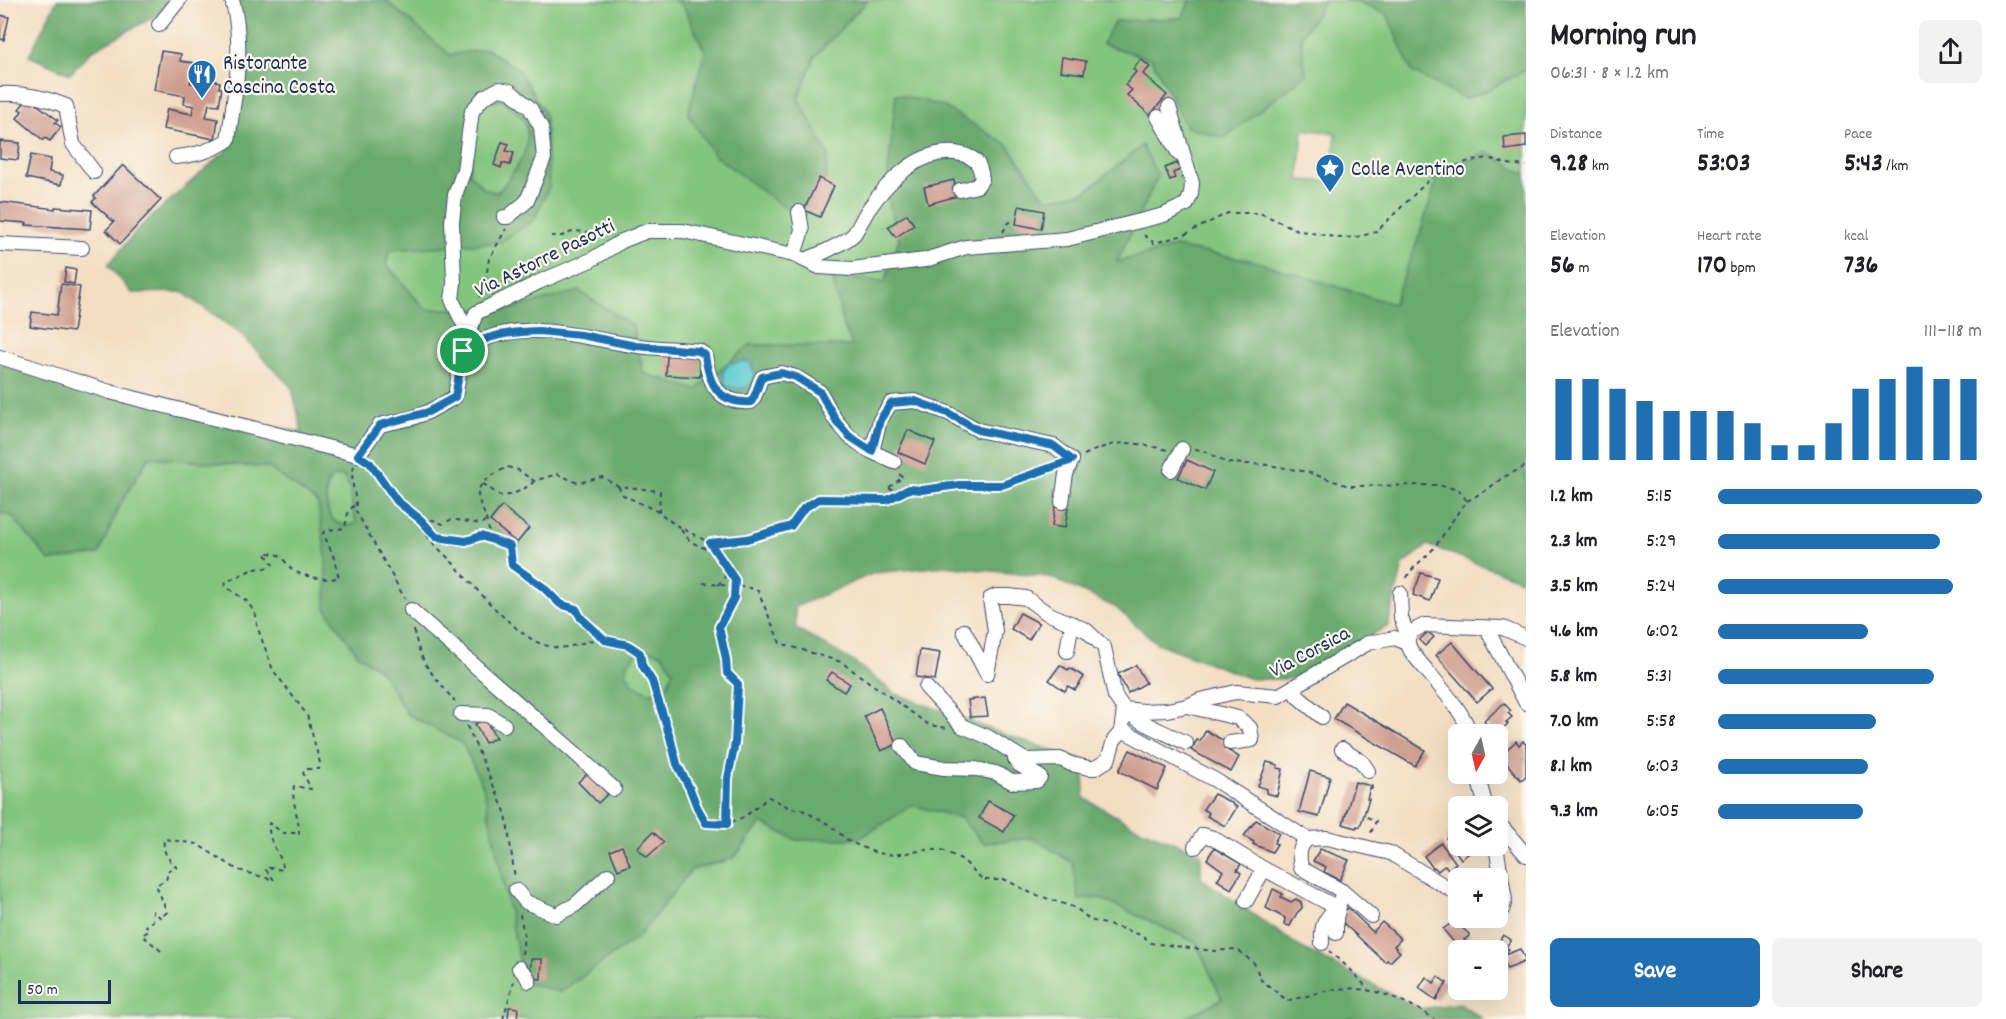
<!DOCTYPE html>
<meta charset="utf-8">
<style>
body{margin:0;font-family:Dekko,sans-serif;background:#f2f2f2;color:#202124;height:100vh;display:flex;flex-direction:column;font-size:22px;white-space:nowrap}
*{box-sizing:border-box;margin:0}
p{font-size:20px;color:#757577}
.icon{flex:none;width:33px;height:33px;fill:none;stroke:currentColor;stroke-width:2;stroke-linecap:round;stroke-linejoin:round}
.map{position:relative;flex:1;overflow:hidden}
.panel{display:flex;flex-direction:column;background:#fff;width:480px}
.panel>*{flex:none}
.needle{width:39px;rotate:188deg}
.controls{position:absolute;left:1448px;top:724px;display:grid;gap:12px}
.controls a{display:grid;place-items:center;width:60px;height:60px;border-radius:9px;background:#fff;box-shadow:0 6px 24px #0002;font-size:30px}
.scale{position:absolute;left:18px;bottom:15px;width:93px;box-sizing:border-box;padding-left:6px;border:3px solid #1b2f5e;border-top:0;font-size:16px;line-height:21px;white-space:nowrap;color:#1b2f5e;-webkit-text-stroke:4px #fbf7ec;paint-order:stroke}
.pin{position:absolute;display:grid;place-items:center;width:51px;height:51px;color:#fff;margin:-26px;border:3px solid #fff;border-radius:50%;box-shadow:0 2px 6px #0007}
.round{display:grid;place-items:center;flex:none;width:63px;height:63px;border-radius:9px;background:#f2f2f2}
.head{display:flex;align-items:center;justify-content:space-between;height:102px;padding:0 24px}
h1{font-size:33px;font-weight:700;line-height:45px}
.stats{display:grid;grid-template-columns:repeat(3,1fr);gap:9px;height:102px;padding:6px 24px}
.stats div{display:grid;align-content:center}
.stats b{font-size:26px;font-weight:700}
.stats small{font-size:16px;font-weight:400}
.stats p{font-size:16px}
.chart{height:168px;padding:12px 24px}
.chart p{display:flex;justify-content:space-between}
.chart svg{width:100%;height:108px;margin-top:6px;stroke:#1f6fb2;stroke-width:6}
.button{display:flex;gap:12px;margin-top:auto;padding:12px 24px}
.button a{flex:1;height:69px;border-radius:9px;background:#1f6fb2;color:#fff;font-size:24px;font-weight:700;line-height:69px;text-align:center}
.button a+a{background:#f2f2f2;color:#202124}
ul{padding:0 24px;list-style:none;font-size:20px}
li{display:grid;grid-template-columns:96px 72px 1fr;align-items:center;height:45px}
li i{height:15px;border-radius:8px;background:#1f6fb2}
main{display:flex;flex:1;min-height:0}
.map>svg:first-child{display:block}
.green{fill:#84c57e;stroke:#507a6e;stroke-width:1.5;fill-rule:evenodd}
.forest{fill:#6baa6d;stroke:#436c66;stroke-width:1.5;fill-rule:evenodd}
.water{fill:#5dcad2;stroke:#3c7c98;stroke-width:1.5}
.building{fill:#cd9c8e}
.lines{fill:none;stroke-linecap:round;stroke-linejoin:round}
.minor-casing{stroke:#3b496d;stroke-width:16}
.path{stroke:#3b496d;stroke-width:2;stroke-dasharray:4.5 4.5;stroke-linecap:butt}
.minor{stroke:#fff;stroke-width:14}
.route-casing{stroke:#fff;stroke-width:12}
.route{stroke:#1f6fb2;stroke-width:8}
.labels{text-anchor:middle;stroke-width:4.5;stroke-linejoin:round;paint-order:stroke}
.poi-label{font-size:21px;fill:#1b2f5e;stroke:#fbf7ec;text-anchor:start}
.street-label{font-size:21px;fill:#1b2f5e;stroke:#fbf7ec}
</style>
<main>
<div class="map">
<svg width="1526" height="1019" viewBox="0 0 1526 1019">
<rect width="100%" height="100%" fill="#fbf7ec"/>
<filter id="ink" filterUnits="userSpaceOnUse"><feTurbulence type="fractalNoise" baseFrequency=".0167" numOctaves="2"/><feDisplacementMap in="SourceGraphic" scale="12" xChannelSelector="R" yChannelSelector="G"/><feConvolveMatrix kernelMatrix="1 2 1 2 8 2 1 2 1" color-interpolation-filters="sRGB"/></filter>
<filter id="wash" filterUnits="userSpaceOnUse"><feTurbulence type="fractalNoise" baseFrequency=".008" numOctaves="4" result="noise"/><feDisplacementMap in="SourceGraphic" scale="24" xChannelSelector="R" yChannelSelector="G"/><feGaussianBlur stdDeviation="1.35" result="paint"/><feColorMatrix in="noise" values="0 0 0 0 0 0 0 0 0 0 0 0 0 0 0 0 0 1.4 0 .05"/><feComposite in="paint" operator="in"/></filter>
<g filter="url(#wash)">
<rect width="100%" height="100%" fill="#f3dec2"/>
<g class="green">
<path d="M385,0H674L683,5L705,52L688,114L828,154L798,98L815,56L868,0H1190L1182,18L1145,19L1152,59L1186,126L1224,137L1305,75L1301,37L1325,0L1357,2L1387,14L1412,72L1490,89L1526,69V173H1439L1420,234L1393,304L1254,261L1174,247L1116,263L1158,176L1142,146L1085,192L1046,199L1008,145L886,192L899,239L885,283L832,275L843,325L854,346L750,345L696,390L643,373L633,326L579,291L508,310L425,309L386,264L390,250L501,242L545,114L487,49L450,55ZM1303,129L1336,133L1332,182L1299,180Z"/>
<path d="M501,100C509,105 521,112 525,122C535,149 514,175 497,193L484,189L469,173L476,114L486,103Z"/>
<polygon points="149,457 269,468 318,503 326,555 357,654 382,672 407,714 462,743 483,786 525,983 560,992 639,936 691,870 734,858 761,823 797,840 860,838 912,805 961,818 984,843 1033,838 1073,863 1099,897 1196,943 1222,999 1184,1019 0,1019 0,513 12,516 49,560 98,554 119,506"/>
<path d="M343,476C353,489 350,501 354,515C355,518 356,521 356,524C326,531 324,504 328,482L335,477Z"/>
<path d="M640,650C661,650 664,653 673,672L667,686L650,693L634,685L626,673L628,663Z"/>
</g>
<g class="forest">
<polygon points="57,0 169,0 159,14 91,51 70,74 29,56"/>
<path d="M236,0H385L450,55L487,49L519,70L545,114L549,187L534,220L501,242L390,250L386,264L425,309L508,310L579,291L633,326L643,373L696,390L750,345L853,346L843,325L832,275L885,282L899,239L886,192L896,94L943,106L1008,145L1046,199L1085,192L1142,146L1158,176L1117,262L1174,247L1254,261L1393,304L1420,234L1439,173L1488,152L1522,173H1526V582L1428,545L1403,565L1388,626L1290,679H1251L1157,643L1115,607L1050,577L944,566L874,573L795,607L796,628L854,662L894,693L1012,737L1085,761L1084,798L1134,826L1201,853V878L1300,947L1420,1009L1460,1003L1483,1019H1184L1222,999L1196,942L1099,898L1079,900L1073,863L1033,838L984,843L961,818L912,805L860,838L797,840L761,823L734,858L691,870L639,936L560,992L524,983L483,786L462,743L407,714L382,672L357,654L326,609V555L318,503L269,468L149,457L119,506L99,554L49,561L12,516L0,513V364L51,373L187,410L302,432L292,388L239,333L182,292L132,293L108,265L140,227L230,147L245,60ZM501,100C509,105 517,110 522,118C540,141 512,176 497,193L483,188L469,173L476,114L486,103ZM343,476C353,489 350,500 354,515C355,518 356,521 356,524C326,531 324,504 327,482L335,477ZM640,650C661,650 664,653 673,672L667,686L650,693L634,685L626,673L628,663Z"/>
<polygon points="674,0 868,0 815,56 798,98 828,154 824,198 788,210 714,155 688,114 705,51 683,6"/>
<polygon points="1190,0 1325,0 1301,37 1306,75 1224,138 1186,127 1152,59 1102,44 1115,21 1182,18"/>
<polygon points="1343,0 1526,0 1526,69 1490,89 1465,99 1412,72 1387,14 1357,2"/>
</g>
<path class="water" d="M744,361L750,362C762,382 744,397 725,384L723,372L728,364Z"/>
<g id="blocks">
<g class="building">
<polygon points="0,15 9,17 4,40 0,39"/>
<polygon points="161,51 181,54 180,61 194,63 190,83 200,85 202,78 220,82 219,88 222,88 219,105 209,104 206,117 218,119 215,139 163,129 167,109 192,114 194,106 184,104 185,96 154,90"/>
<polygon points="1062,57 1086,61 1084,74 1060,71"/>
<polygon points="1141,59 1150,67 1143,74 1167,95 1150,115 1127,95 1132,90 1125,85 1136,72 1133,69"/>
<polygon points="28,98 58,120 55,123 61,127 50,141 45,138 43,140 17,118 22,111 19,109"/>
<polygon points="1526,135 1526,147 1505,150 1504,137"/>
<polygon points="0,141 20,143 18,160 0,158"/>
<polygon points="502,142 509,144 506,151 514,153 510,165 502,163 501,168 494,165"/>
<polygon points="31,155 51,159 49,172 63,175 61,185 26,178"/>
<polygon points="1177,163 1180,170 1173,173 1175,178 1170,180 1165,168"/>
<polygon points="123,165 161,200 120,244 106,230 114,222 92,202 96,198 94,196"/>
<polygon points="819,178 834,186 820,217 804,210"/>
<polygon points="954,180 958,196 928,204 924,187"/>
<polygon points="0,202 55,209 55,207 92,210 90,229 26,225 27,223 0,221"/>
<polygon points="1019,206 1044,211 1041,229 1016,224"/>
<polygon points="907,214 914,225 896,237 888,227"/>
<polygon points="66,268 76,270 74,284 64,282"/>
<polygon points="61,284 80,287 73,332 30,326 32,312 57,315"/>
<polygon points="667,354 700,356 700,377 666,375"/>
<polygon points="908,430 935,442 925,464 898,452"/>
<polygon points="1187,460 1213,472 1205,490 1178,478"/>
<polygon points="502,506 529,528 517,543 490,521"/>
<polygon points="1055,507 1068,508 1065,528 1052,526"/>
<polygon points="1421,573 1438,578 1430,601 1413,595"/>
<polygon points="1020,613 1039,623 1029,640 1011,629"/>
<polygon points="1428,632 1434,637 1425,646 1419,640"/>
<polygon points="1452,642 1492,689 1477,702 1436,655"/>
<polygon points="920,650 940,653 935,680 916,677"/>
<polygon points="1060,665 1068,670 1070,668 1084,677 1075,690 1068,686 1065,691 1049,680"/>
<polygon points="1136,665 1146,683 1128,693 1118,674"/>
<polygon points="832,672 850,684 844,692 826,680"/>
<polygon points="985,698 988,716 970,717 968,700"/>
<polygon points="1344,702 1425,750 1415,766 1334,719"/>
<polygon points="1504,703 1511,711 1508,713 1512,717 1506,722 1508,724 1494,735 1484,721"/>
<polygon points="880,708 897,744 881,751 864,716"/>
<polygon points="485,719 496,738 485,743 475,724"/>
<polygon points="1206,730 1227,743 1224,748 1239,757 1231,772 1191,750 1197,740 1200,741"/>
<polygon points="1516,741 1519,745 1523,741 1526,745 1526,776 1521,780 1500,756"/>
<polygon points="1130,750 1167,768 1157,790 1119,771"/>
<polygon points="1267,762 1278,765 1277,768 1283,769 1277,796 1266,793 1267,789 1258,786"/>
<polygon points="1310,771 1330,777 1319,817 1299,812"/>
<polygon points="588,773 608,794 598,803 578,782"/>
<polygon points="1355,782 1372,786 1372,789 1370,788 1367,799 1369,799 1360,827 1357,826 1356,828 1343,824"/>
<polygon points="1214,794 1232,803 1232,804 1237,807 1225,826 1207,816 1209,813 1203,809"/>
<polygon points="988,801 1014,815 1004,832 979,818"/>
<polygon points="1256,820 1279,833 1274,843 1277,844 1272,852 1253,844 1254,842 1244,836"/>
<polygon points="1458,829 1458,846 1479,846 1461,859 1446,838"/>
<polygon points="653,832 664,842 647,857 637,848"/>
<polygon points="1441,843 1456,863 1448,869 1445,865 1438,871 1434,867 1433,868 1424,856"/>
<polygon points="622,846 630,865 618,870 610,851"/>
<polygon points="1214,848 1241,864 1237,870 1241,873 1231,889 1217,880 1223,871 1207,859"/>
<polygon points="1320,849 1349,860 1340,880 1324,872 1326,867 1313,861"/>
<polygon points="1273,889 1283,894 1281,897 1291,902 1296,899 1301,902 1302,908 1297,913 1290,926 1284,925 1285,918 1266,908"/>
<polygon points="1348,908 1373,932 1382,922 1401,939 1394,946 1400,952 1390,962 1387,960 1385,962 1338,918"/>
<polygon points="1455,921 1470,935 1464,940 1466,942 1459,949 1443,929"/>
<polygon points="1503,935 1511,940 1506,947 1509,949 1505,955 1520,949 1526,961 1507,969 1502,958 1497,955 1497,951 1493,951"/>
<polygon points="531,959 542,959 541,979 530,978"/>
<polygon points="1426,977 1434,983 1438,977 1447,983 1436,1000 1419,988"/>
<polygon points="509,1007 518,1008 517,1019 508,1019"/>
</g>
</g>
</g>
<g filter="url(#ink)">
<use href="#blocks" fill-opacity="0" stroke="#3b496d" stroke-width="1.5"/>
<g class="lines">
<g class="minor-casing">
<g id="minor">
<polyline points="159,25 179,0"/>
<path d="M0,94C24,93 44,97 66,106L73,144L94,172"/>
<polyline points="1158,117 1179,154"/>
<path d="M176,157C196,155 211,151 228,140C235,95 245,44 232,0"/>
<polyline points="0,244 82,248"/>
<polyline points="794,255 802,230 799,212"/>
<path d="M805,260C816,256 847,242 854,234C859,227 863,218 868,210C888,181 921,146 961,154C977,158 980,164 982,179L977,186L960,190"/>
<polyline points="470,332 464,325 452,300 454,283 452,222 455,195 464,170 472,111 484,97 499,89 510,91 530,108 541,127 544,158 527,201 508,217 504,217"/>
<path d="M463,351C515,313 581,339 639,346C659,349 679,348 699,351L705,355C709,384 718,404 751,402C757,394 757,386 762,377L781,373L796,377L820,392L834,418L849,436L866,449L894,462"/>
<polyline points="0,357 110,392 358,455 380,425 412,418 428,412 455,397 463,351 476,313 539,282 591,260 622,241 647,231 683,231 794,255 819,267 852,269 925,260 966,247 1067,239 1164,215 1187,204 1191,194 1192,183 1169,107"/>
<polyline points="872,451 880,420 891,403 915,401 948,413 978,430 1054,446 1072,460 1066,474 1062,502"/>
<polyline points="1171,470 1182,449"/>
<polyline points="1400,593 1401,618 1408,636"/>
<polyline points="411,610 575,753 614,789"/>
<polyline points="1490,628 1490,635 1526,703"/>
<polyline points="964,631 987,674 995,631 990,599 996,596 1009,596 1026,598 1047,613 1086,630 1104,647 1115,696 1124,709 1143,711 1167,710 1187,706 1200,700 1236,692 1278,696 1368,643 1395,638 1407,643"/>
<polyline points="1067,651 1070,633 1074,624"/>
<polyline points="1296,686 1297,696 1322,717"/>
<polyline points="926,687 962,726 988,737 1025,760 1060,759 1071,764 1089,768 1095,768 1108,760 1114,740 1121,732 1124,709"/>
<polyline points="1187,706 1238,718 1250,728 1252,740 1230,743"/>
<path d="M1124,709C1142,725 1165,732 1186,743"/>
<polyline points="461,714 488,715 504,725"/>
<polyline points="1126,732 1215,780 1307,839"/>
<path d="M1470,735C1466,711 1426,672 1411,651C1403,636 1411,631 1425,625L1503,628L1526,638"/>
<polyline points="902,746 915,763 944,768 976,769 996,773 1012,782 1037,781 1040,777 1018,764 1015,759"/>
<polyline points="1342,749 1362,762 1368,771"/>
<polyline points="1477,774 1486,807"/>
<polyline points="1497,821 1526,855"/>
<polyline points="1496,846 1505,900 1502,910 1497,912"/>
<polyline points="1195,847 1203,835 1213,838 1264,869 1336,907"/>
<polyline points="516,890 526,902 556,915 575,905 608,875"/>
<polyline points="1342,891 1371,916"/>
<polyline points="1246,901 1264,869"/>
<polyline points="1336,933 1336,918 1339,907"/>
<path d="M1322,943C1322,937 1321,931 1324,924C1329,912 1342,906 1342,891L1301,868C1299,856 1298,848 1307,839L1327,838L1390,853L1458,894"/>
<polyline points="519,968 526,975 529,981"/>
</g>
</g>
<g class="path">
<polyline points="1003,232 1007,224 1014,220"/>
<polyline points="1144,235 1154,243 1184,235 1228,213 1260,213 1300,231 1341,238 1357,237 1376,232 1433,176 1466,162 1488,158 1508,164 1526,166"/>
<polyline points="551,236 562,236 574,231 611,233"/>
<polyline points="479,297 484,290 489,259 506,229"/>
<path d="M1195,449L1202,450L1227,463L1269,465L1307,472L1349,486L1437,485L1459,490L1467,501C1454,516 1445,534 1433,549C1423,561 1411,566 1405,582"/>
<path d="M1084,455C1120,438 1131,442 1168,450"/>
<path d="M368,461L397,501L421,520L436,537L466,541L481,536L510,546L512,565L543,587L560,604L576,609L581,618L605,640L628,645L640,653L642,665L653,681L671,737L677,764L690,789L697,807L706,823C741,824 743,818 769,797L790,808L802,810L827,823L850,842L876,853L894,855L925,850H942L963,860L983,880H1006L1031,893L1076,908L1090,920L1127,930L1143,936L1151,943L1214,951L1236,949L1254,963L1261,980L1288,1001C1296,997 1303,998 1311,995C1353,979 1397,994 1434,1019"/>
<path d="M354,466C349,483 357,494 356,511L405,599"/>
<polyline points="899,474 903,477 887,489 922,490 959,485 1002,485 1056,465"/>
<path d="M483,484C489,487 493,492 499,495C506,499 530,487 534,481"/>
<polyline points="618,486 623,495 659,512 674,524 710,543 718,544 747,539 791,526 804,508 819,499 887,500 906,490"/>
<polyline points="1467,501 1487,490 1502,478 1526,466"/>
<path d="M419,519C424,538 440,549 452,562C476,588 505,624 535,641C540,644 548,646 553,647C569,650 587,640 602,638"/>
<polyline points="422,519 433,520 443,524 452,519 481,524 485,521"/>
<polyline points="681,530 691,542 717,554"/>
<path d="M492,540C489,532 488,525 485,516C482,506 473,495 482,484C488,477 499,472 507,467L518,470L534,481L557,474L578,483L602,477L618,486L660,491L659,512"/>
<path d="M711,545C739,579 743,588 719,627L726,659L727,673L738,684L735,743L728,779L727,824"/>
<polyline points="703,583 750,588 758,591 780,643 841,662 929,725 947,728"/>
<polyline points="718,585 725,577 725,566"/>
<path d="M414,630C420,665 434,675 455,702"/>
<polyline points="467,726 506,814 515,879"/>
<polyline points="1367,817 1376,821 1370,835"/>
<polyline points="520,914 524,935 522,956"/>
<path d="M161,951L142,935L149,931L146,926L153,921V911L161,918L167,912L156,885L166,880L169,870L177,868C168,859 162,852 164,839L197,844L238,870L274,880L266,870V867L283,870C284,856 267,845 269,823L283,833H294L299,835C300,819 291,803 294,786L311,789L303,773L306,769H319L320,763L307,715L273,670L257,626L256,616L248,602L225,586L226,582L253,569L266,568L273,564L265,553C289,553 281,564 296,572C309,578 326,580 339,578L333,555L323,533L327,530L345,528L348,512L357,502"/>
<polyline points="1329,951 1351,970 1368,989"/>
<polyline points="503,1019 514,981"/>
</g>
<use href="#minor" class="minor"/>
</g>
</g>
<g class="lines" filter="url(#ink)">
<g class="route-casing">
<path id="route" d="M539,331L581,335L636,346L699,351L705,355C709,384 718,404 751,402C757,394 757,386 762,377L781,373L796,377L820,392L837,422L849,436L872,451L880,420L891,403L915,401L948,413L978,430L1054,446L1072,460L1002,485H959L922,490L909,489L887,500L819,499L804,508L791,526L747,539L710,543L735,580L734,598L719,627L726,659L727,673L738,684L735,743L728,778L727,824L706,823L697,807L690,789L677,764L670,737L652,681L642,665L640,653L628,645L605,640L581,618L576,609L560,604L543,587L512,565L510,546L481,536L466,541L436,537L421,520L397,501L370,463L358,455L380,425L428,412L455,397L463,351C487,334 511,332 539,331Z"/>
</g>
<use href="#route" class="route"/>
</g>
<defs>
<g id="restaurant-pin" transform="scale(1.5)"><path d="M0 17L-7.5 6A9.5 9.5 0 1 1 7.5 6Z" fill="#1f6fb2" stroke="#fbf7ec"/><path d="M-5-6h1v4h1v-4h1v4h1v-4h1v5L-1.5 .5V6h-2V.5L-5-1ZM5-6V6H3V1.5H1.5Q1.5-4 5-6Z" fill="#fff"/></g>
<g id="sight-pin" transform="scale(1.5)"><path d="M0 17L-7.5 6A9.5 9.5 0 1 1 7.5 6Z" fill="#1f6fb2" stroke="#fbf7ec"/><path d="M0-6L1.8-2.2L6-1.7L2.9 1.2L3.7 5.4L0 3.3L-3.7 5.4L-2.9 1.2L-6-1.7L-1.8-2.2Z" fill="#fff"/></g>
</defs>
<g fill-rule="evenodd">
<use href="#restaurant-pin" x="202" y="74"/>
<use href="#sight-pin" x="1330" y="168"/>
</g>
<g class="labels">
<g class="poi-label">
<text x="223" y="69">Ristorante<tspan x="223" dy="24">Cascina Costa</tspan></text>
<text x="1351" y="175">Colle Aventino</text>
</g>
<g class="street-label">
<text transform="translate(544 257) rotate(-26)" y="7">Via Astorre Pasotti</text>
<text transform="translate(1309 651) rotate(-28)" y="7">Via Corsica</text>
</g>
</g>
</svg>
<div class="controls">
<a><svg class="needle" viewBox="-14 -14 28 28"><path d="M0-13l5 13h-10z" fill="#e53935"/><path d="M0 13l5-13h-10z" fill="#757577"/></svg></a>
<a><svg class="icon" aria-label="layers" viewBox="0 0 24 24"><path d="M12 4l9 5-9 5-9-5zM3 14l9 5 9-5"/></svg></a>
<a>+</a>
<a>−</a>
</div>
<div class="scale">50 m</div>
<div class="pin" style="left:463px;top:351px;background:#1e9e55"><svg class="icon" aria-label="arrive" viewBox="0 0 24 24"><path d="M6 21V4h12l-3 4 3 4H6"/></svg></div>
</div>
<section class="panel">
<div class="head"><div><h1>Morning run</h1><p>06:31 · 8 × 1.2 km</p></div><a class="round"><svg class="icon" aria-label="share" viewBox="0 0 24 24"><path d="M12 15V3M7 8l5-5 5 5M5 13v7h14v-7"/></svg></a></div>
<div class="stats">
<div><p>Distance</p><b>9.28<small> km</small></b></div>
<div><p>Time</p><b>53:03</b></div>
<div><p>Pace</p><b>5:43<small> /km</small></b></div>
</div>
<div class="stats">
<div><p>Elevation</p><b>56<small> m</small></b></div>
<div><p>Heart rate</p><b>170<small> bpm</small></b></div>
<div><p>kcal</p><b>736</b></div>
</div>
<div class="chart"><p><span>Elevation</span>111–118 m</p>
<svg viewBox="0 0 160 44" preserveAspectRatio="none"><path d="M5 44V11M15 44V11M25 44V15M35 44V20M45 44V24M55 44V24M65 44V24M75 44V29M85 44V38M95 44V38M105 44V29M115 44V15M125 44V11M135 44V6M145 44V11M155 44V11"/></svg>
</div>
<ul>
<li><b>1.2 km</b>5:15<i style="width:100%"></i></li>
<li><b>2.3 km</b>5:29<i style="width:84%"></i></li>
<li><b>3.5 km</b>5:24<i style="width:89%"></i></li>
<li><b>4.6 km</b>6:02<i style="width:57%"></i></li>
<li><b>5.8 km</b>5:31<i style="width:82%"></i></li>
<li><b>7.0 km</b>5:58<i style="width:60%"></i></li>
<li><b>8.1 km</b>6:03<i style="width:57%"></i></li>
<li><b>9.3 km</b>6:05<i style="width:55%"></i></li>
</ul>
<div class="button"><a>Save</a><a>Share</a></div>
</section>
</main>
